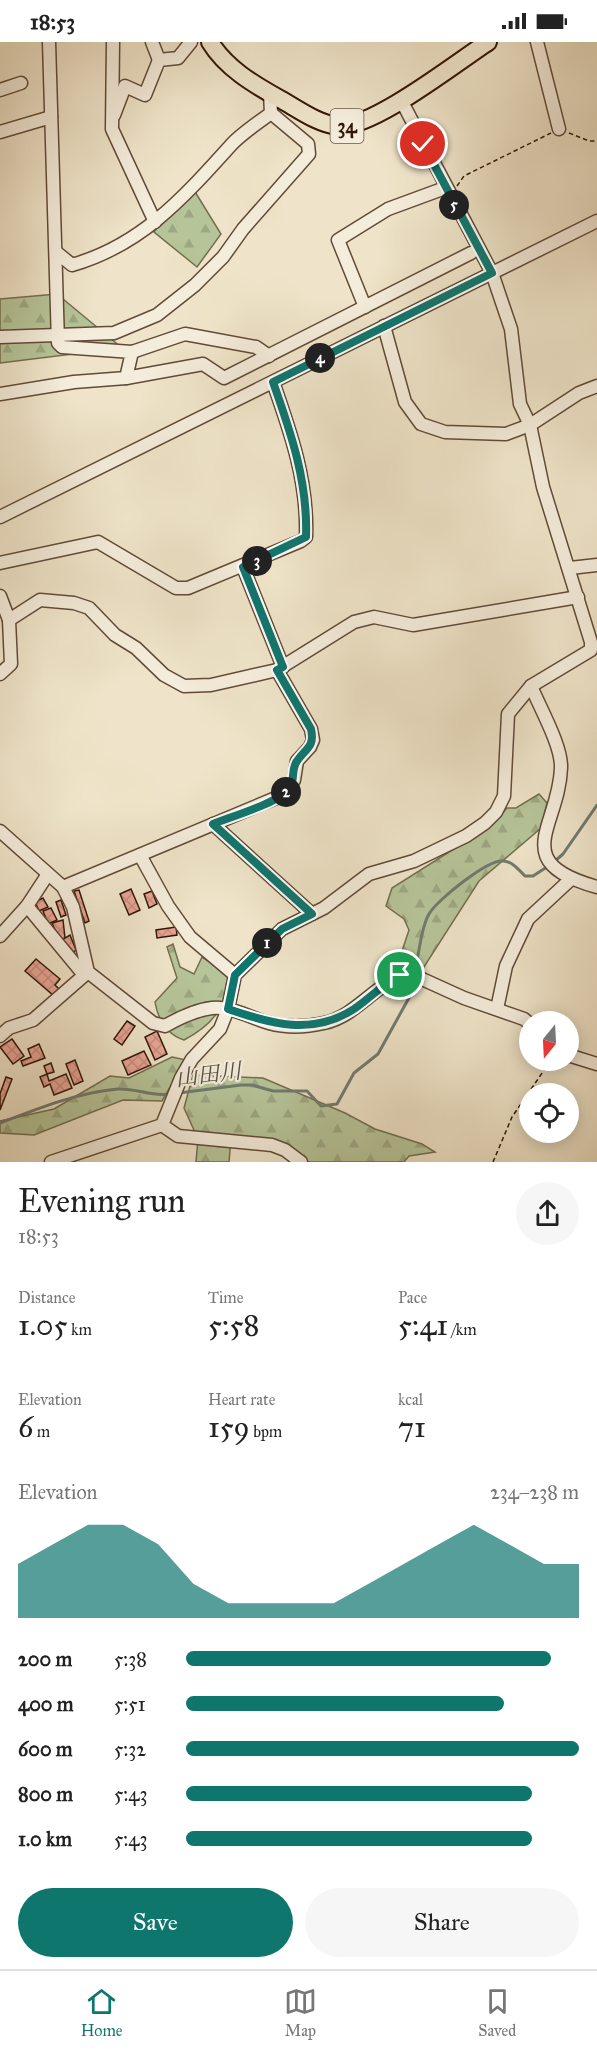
<!DOCTYPE html>
<meta charset="utf-8">
<style>
body{margin:0;font-family:"IM FELL Great Primer","Noto Serif JP",serif;background:#f6f6f6;color:#222;height:100vh;display:flex;flex-direction:column;font-size:22px;white-space:nowrap}
*{box-sizing:border-box;margin:0}
p{font-size:20px;color:#767676}
.icon{flex:none;width:33px;height:33px;fill:none;stroke:currentColor;stroke-width:2;stroke-linecap:round;stroke-linejoin:round}
.map{position:relative;height:1120px;overflow:hidden}
.details{display:flex;flex-direction:column;background:#fff;flex:1}
.details>*{flex:none}
.needle{width:39px;rotate:198deg}
.controls{position:absolute;left:519px;top:969px;display:grid;gap:12px}
.controls a{display:grid;place-items:center;width:60px;height:60px;border-radius:50%;background:#fff;box-shadow:0 3px 15px #0003;font-size:30px}
.pin{position:absolute;display:grid;place-items:center;width:51px;height:51px;color:#fff;margin:-26px;border:3px solid #fff;border-radius:50%;box-shadow:0 2px 6px #0007}
.km{position:absolute;width:30px;height:30px;margin:-15px;border-radius:50%;background:#222;color:#fff;font-size:16px;line-height:30px;text-align:center}
.round{display:grid;place-items:center;flex:none;width:63px;height:63px;border-radius:32px;background:#f6f6f6}
.summary{display:flex;align-items:center;justify-content:space-between;height:102px;padding:0 18px}
h1{font-size:33px;font-weight:600;line-height:45px}
.figures{display:grid;grid-template-columns:repeat(3,1fr);gap:9px;height:102px;padding:6px 18px}
.figures div{display:grid;align-content:center}
.figures b{font-size:30px;font-weight:600}
.figures small{font-size:16px;font-weight:400}
.figures p{font-size:16px}
.chart{height:168px;padding:12px 18px}
.chart p{display:flex;justify-content:space-between}
.chart svg{width:100%;height:108px;margin-top:6px;fill:#0f766e;opacity:.7}
.action{display:flex;gap:12px;margin-top:auto;padding:12px 18px}
.action a{flex:1;height:69px;border-radius:36px;background:#0f766e;color:#fff;font-size:24px;font-weight:600;line-height:69px;text-align:center}
.action a+a{background:#f6f6f6;color:#222}
ul{padding:0 18px;list-style:none;font-size:20px}
li{display:grid;grid-template-columns:96px 72px 1fr;align-items:center;height:45px}
li i{height:15px;border-radius:8px;background:#0f766e}
.status{display:flex;justify-content:space-between;align-items:center;height:42px;padding:0 30px;background:#fff;direction:ltr}
.status svg{height:16px;fill:currentColor}
.dock{display:flex;justify-content:space-around;align-items:center;height:84px;border-top:2px solid #e0e0e0;background:#fff;font-size:16px;color:#767676}
.dock a{display:grid;justify-items:center;gap:3px}
.dock .selected{color:#0f766e}
.map>svg:first-child{display:block}
.forest{fill:url(#forest-firs);stroke:#746e50;stroke-width:1.5}
.lines{fill:none;stroke-linecap:round;stroke-linejoin:round}
.stream{stroke:#707b6f;stroke-width:3}
.building{fill:url(#building-cross-hatch);stroke:#321608;stroke-width:1.5}
.minor-casing{stroke:#614a38;stroke-width:15}
.major-casing{stroke:#321608;stroke-width:20}
.path{stroke:#321608;stroke-width:1.5;stroke-dasharray:4.5 3;stroke-linecap:butt}
.minor{stroke:#f5eddc;stroke-width:12}
.major{stroke:#efe4c9;stroke-width:16}
.route-casing{stroke:#fff;stroke-width:12}
.route{stroke:#0f766e;stroke-width:8}
.labels{text-anchor:middle;stroke-width:4.5;stroke-linejoin:round;paint-order:stroke}
.shield{fill:#f5eddc;stroke:#6c5648;stroke-width:1.5}
.shield-label{font-size:20px;font-weight:bold;fill:#321608}
.water-label{font-size:22px;font-style:italic;fill:#565144;stroke:#f5eddc}
</style>
<div class="status"><b>18:53</b><svg viewBox="0 0 49 12"><path d="M0 12V9h3v3zM5 12V6h3v6zM10 12V3h3v9zM15 12V0h3v12zM26 1h20v11H26zM47 4h2v5h-2z"/></svg></div>
<div class="map">
<svg width="597" height="1120" viewBox="0 0 597 1120">
<defs>
<pattern id="forest-firs" width="22" height="20" patternUnits="userSpaceOnUse" patternTransform="scale(1.5)"><rect width="22" height="20" fill="#b6c599"/><path d="M5 1l3.5 6h-7zM16 11l3.5 6h-7z" fill="#9da882"/></pattern>
<pattern id="building-cross-hatch" width="8" height="8" patternUnits="userSpaceOnUse" patternTransform="scale(1.5)"><rect width="8" height="8" fill="#e9a596"/><path d="M0 0l8 8M0 8l8-8" fill="none" stroke="#c88d80"/></pattern>
</defs>
<rect width="100%" height="100%" fill="#efe4c9"/>
<filter id="stains"><feTurbulence type="fractalNoise" baseFrequency=".00333" numOctaves="4"/><feColorMatrix values="0 0 0 0 .2 0 0 0 0 .09 0 0 0 0 .02 0 0 0 .5 -.17"/></filter>
<radialGradient id="worn" r=".72"><stop offset=".6" stop-color="#630" stop-opacity="0"/><stop offset="1" stop-color="#630" stop-opacity=".3"/></radialGradient>
<g class="forest">
<polygon points="189,140 221,192 197,225 154,190"/>
<polygon points="57,252 122,306 0,321 0,257"/>
<polygon points="539,752 547,761 541,786 479,839 422,928 395,930 409,888 404,877 386,864 392,846 492,783 507,766 516,766"/>
<path d="M173,902L180,925L194,932L202,915L230,933C224,967 214,982 184,998C166,992 158,978 155,960L177,936L167,905Z"/>
<polygon points="172,1015 186,1018 162,1059 123,1058 34,1093 0,1091 0,1079 54,1067 110,1034 129,1036"/>
<polygon points="193,1033 263,1036 345,1071 375,1087 422,1102 435,1110 409,1114 404,1120 308,1120 279,1101 231,1097 229,1120 196,1120 198,1097 184,1066"/>
</g>
<g class="lines">
<g class="stream">
<polyline points="555,819 563,812 597,763"/>
<path d="M414,930C420,912 420,887 429,872C437,858 488,817 503,819C512,819 519,828 525,834H533L550,823"/>
<polyline points="179,1051 241,1043 252,1043 273,1049 307,1049 321,1064 337,1062 354,1031 378,1012 410,954 413,936"/>
<path d="M0,1081C37,1067 79,1050 118,1047C136,1046 152,1055 169,1052"/>
</g>
</g>
<g class="building">
<polygon points="131,847 140,868 129,873 120,852"/>
<polygon points="79,848 89,879 85,881 74,849"/>
<polygon points="152,849 157,862 149,866 144,852"/>
<polygon points="43,856 48,865 39,869 35,860"/>
<polygon points="61,858 66,873 61,875 56,860"/>
<polygon points="51,866 57,878 48,882 43,869"/>
<polygon points="63,878 65,896 60,899 52,881"/>
<polygon points="176,885 177,893 157,896 156,888"/>
<polygon points="70,893 76,908 70,913 60,899"/>
<polygon points="36,917 60,937 55,943 60,948 54,954 25,929"/>
<polygon points="127,979 135,984 122,1003 114,997"/>
<polygon points="157,989 167,1012 155,1018 145,995"/>
<polygon points="12,997 24,1014 13,1022 0,1005"/>
<polygon points="39,1002 45,1016 23,1024 21,1019 31,1015 28,1007"/>
<polygon points="144,1009 151,1023 128,1033 122,1019"/>
<polygon points="75,1018 83,1039 74,1043 66,1022"/>
<polygon points="51,1021 54,1030 47,1032 44,1024"/>
<polygon points="47,1032 49,1039 66,1032 72,1046 54,1053 50,1042 44,1045 40,1035"/>
<polygon points="6,1035 12,1037 0,1068 0,1052"/>
</g>
<g class="lines">
<g class="minor-casing">
<g id="minor">
<polyline points="113,0 112,87 155,180"/>
<polyline points="152,0 159,18"/>
<polyline points="537,0 559,87"/>
<polyline points="0,48 21,41"/>
<polyline points="114,73 125,44 145,53 159,18 178,16 191,0"/>
<polyline points="0,90 51,75"/>
<path d="M56,210L72,223C142,203 184,155 231,103C242,91 258,81 271,71L270,52"/>
<polyline points="365,265 338,198 388,167 445,146"/>
<polyline points="384,284 405,360 421,382 445,390 506,392 530,383 579,351 597,344"/>
<polyline points="0,295 114,291 157,273 195,243 223,215 243,187 309,112 308,102 271,71"/>
<polyline points="132,310 185,292 256,305 269,314"/>
<polyline points="126,336 203,322 224,336 471,211"/>
<polyline points="0,352 74,340 126,336 132,310 62,305 58,301 49,0"/>
<polyline points="0,475 597,179"/>
<path d="M0,521L98,500L176,546H188L301,499L306,495C308,440 291,391 273,340"/>
<polyline points="243,525 283,625"/>
<polyline points="570,526 597,523"/>
<polyline points="0,554 9,578"/>
<polyline points="0,632 11,622 9,578 40,558 74,561 89,566 115,593 136,606 164,633 184,644 211,643 277,628 354,580 374,575 413,583 578,555"/>
<path d="M531,644C540,666 562,704 561,726C559,785 507,820 597,845"/>
<polyline points="213,782 312,872"/>
<path d="M0,789L63,845L73,865L88,930L153,981L165,984C179,976 195,968 212,966C231,964 251,976 269,981C287,986 307,985 324,981C358,974 378,937 411,932L464,956L524,977L530,982"/>
<polyline points="140,813 168,864 190,895 235,933"/>
<polyline points="63,845 283,753 294,738 297,719 310,705 313,698 311,687 277,628"/>
<polyline points="27,864 84,933"/>
<polyline points="0,894 27,864 48,832"/>
<polyline points="497,967 506,924 528,877 571,837"/>
<polyline points="0,994 9,986 33,978 88,930"/>
<polyline points="568,1013 597,1022"/>
<polyline points="162,1083 178,1094 272,1103 285,1108 301,1120"/>
<polyline points="51,1120 162,1083 181,1036 192,1017 220,987 228,967 235,933 282,887 324,866 369,832 414,819 466,794 485,781 496,770 504,754 508,672 531,644 591,608 591,600 543,445 530,383 520,362 511,287 492,231 401,58"/>
</g>
</g>
<g class="major-casing">
<path id="major" d="M210,0C226,26 253,42 280,57C298,67 318,82 338,84C372,87 457,20 488,0"/>
</g>
<g class="path">
<polyline points="569,91 589,99 597,99"/>
<polyline points="457,144 464,134 551,91"/>
<polyline points="493,1120 512,1075 551,1018"/>
</g>
<use href="#minor" class="minor"/>
<use href="#major" class="major"/>
</g>
<g class="lines">
<g class="route-casing">
<path id="route" d="M400,933C383,942 370,956 354,967C312,994 272,982 228,967L235,933L282,887L312,872L213,782C230,775 281,760 290,746C295,737 291,727 297,719C306,706 315,705 311,687L277,628L283,625L243,525L306,495C308,440 291,391 273,340L492,231L423,102"/>
</g>
<use href="#route" class="route"/>
</g>
<g class="labels">
<rect class="shield" x="330.5" y="67" width="33" height="34" rx="4.5"/>
<g class="shield-label">
<text x="347" y="91">34</text>
</g>
<g class="water-label">
<text transform="translate(208 1032) rotate(-7)" y="8">山田川</text>
</g>
</g>
<rect width="100%" height="100%" filter="url(#stains)"/>
<rect width="100%" height="100%" fill="url(#worn)"/>
</svg>
<div class="controls">
<a><svg class="needle" viewBox="-14 -14 28 28"><path d="M0-13l5 13h-10z" fill="#e53935"/><path d="M0 13l5-13h-10z" fill="#767676"/></svg></a>
<a><svg class="icon" aria-label="locate" viewBox="0 0 24 24"><circle cx="12" cy="12" r="6"/><path d="M12 2v4M12 18v4M2 12h4M18 12h4"/></svg></a>
</div>
<div class="pin" style="left:400px;top:933px;background:#1e9e55"><svg class="icon" aria-label="arrive" viewBox="0 0 24 24"><path d="M6 21V4h12l-3 4 3 4H6"/></svg></div>
<div class="pin" style="left:423px;top:102px;background:#d93025"><svg class="icon" aria-label="check" viewBox="0 0 24 24"><path d="M5 12l5 5 9-10"/></svg></div>
<b class="km" style="left:267px;top:901px">1</b>
<b class="km" style="left:286px;top:750px">2</b>
<b class="km" style="left:257px;top:519px">3</b>
<b class="km" style="left:320px;top:316px">4</b>
<b class="km" style="left:454px;top:163px">5</b>
</div>
<section class="details">
<div class="summary"><div><h1>Evening run</h1><p>18:53</p></div><a class="round"><svg class="icon" aria-label="share" viewBox="0 0 24 24"><path d="M12 15V3M7 8l5-5 5 5M5 13v7h14v-7"/></svg></a></div>
<div class="figures">
<div><p>Distance</p><b>1.05<small> km</small></b></div>
<div><p>Time</p><b>5:58</b></div>
<div><p>Pace</p><b>5:41<small> /km</small></b></div>
</div>
<div class="figures">
<div><p>Elevation</p><b>6<small> m</small></b></div>
<div><p>Heart rate</p><b>159<small> bpm</small></b></div>
<div><p>kcal</p><b>71</b></div>
</div>
<div class="chart"><p><span>Elevation</span>234–238 m</p>
<svg viewBox="0 0 160 44" preserveAspectRatio="none"><path d="M0 44V22L10 14L20 6L30 6L40 14L50 30L60 38L70 38L80 38L90 38L100 30L110 22L120 14L130 6L140 14L150 22L160 22V44z"/></svg>
</div>
<ul>
<li><b>200 m</b>5:38<i style="width:93%"></i></li>
<li><b>400 m</b>5:51<i style="width:81%"></i></li>
<li><b>600 m</b>5:32<i style="width:100%"></i></li>
<li><b>800 m</b>5:43<i style="width:88%"></i></li>
<li><b>1.0 km</b>5:43<i style="width:88%"></i></li>
</ul>
<div class="action"><a>Save</a><a>Share</a></div>
</section>
<nav class="dock">
<a class="selected"><svg class="icon" aria-label="home" viewBox="0 0 24 24"><path d="M3 11l9-7 9 7M6 9v11h12V9"/></svg>Home</a>
<a><svg class="icon" aria-label="map" viewBox="0 0 24 24"><path d="M3 6l6-2 6 2 6-2v14l-6 2-6-2-6 2zM9 4v14M15 6v14"/></svg>Map</a>
<a><svg class="icon" aria-label="saved" viewBox="0 0 24 24"><path d="M7 4h10v16l-5-4-5 4z"/></svg>Saved</a>
</nav>
